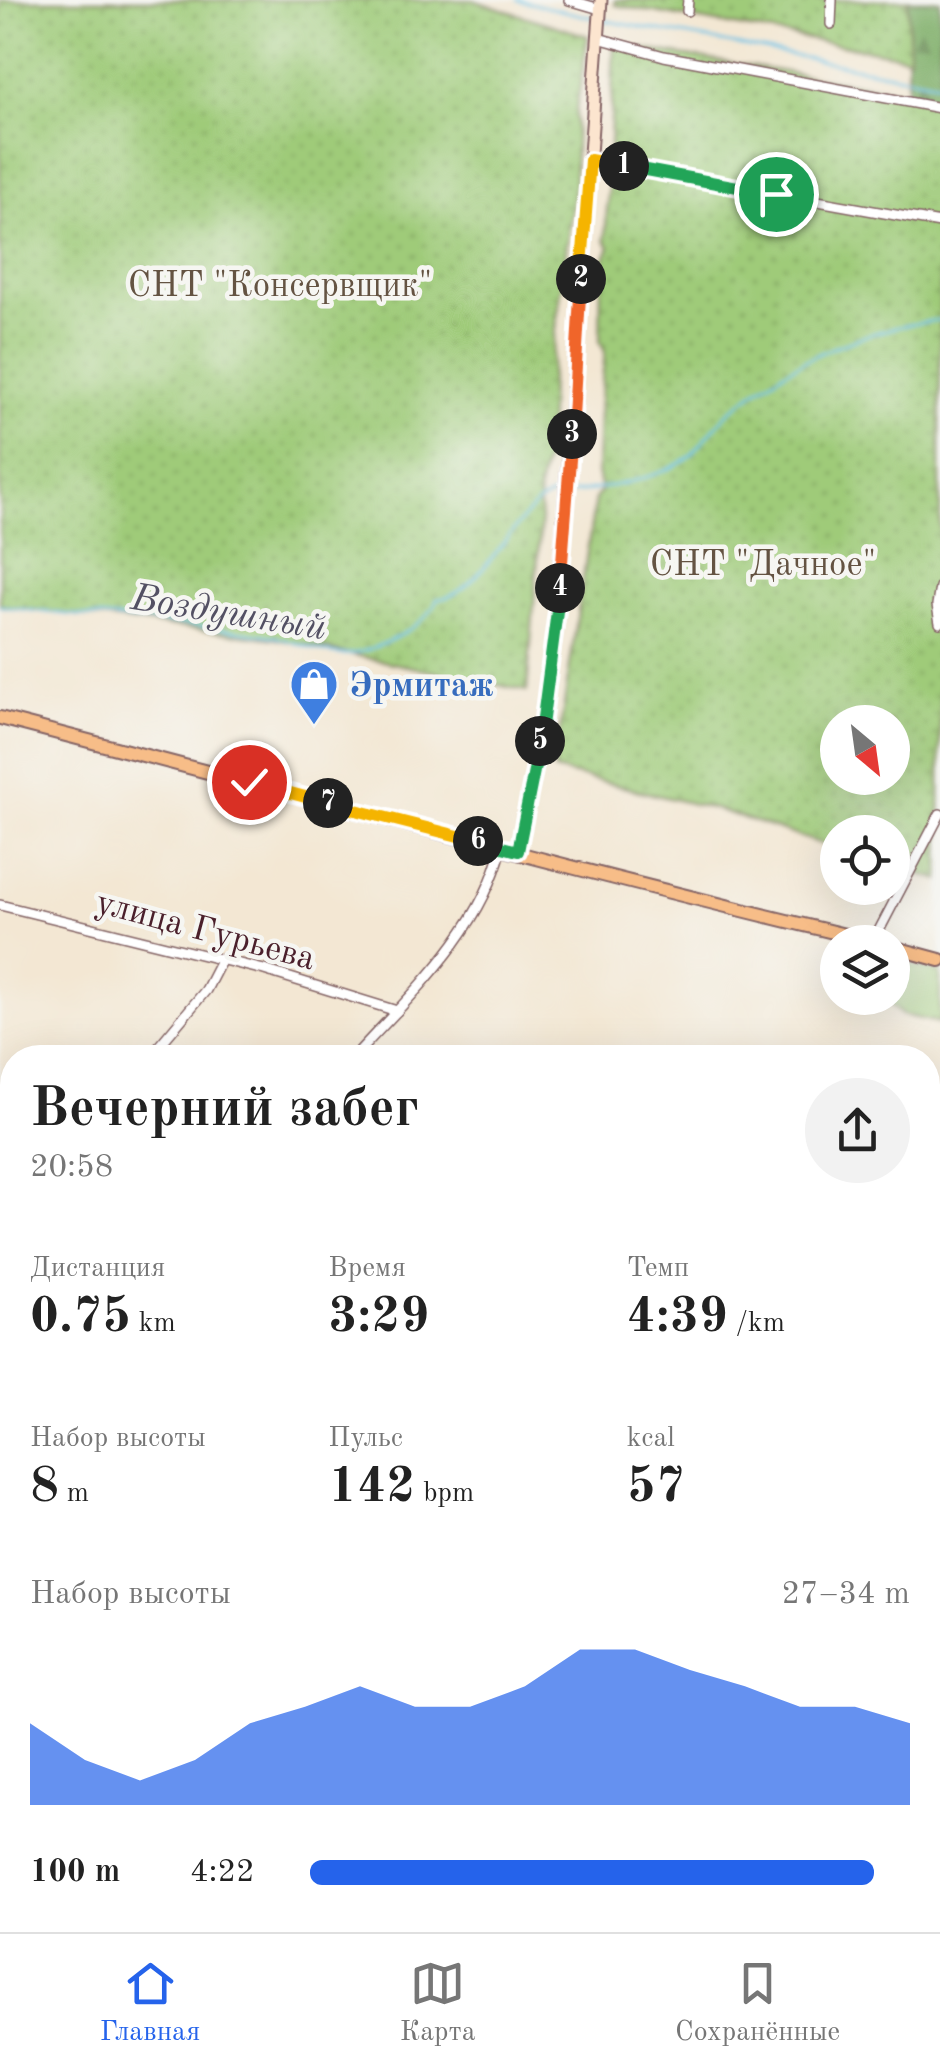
<!DOCTYPE html>
<html lang="ru">
<meta charset="utf-8">
<style>
body{margin:0;font-family:"Old Standard TT",serif;background:#f2f2f2;color:#222;height:100vh;display:flex;flex-direction:column;font-size:38px;white-space:nowrap}
*{box-sizing:border-box;margin:0}
p{font-size:32px;color:#767676}
.icon{flex:none;width:55px;height:55px;fill:none;stroke:currentColor;stroke-width:2;stroke-linecap:round;stroke-linejoin:round}
.map{position:relative;flex:1;overflow:hidden}
.panel{position:absolute;left:0px;top:1045px;width:940px;height:888px;display:flex;flex-direction:column;background:#fff;border-radius:40px 40px 0 0;box-shadow:0 10px 40px #0002}
.panel>*{flex:none}
.needle{width:65px;rotate:151deg}
.buttons{position:absolute;left:820px;top:705px;display:grid;gap:20px}
.buttons a{display:grid;place-items:center;width:90px;height:90px;border-radius:50%;background:#fff;box-shadow:0 10px 40px #0002;font-size:50px}
.pin{position:absolute;display:grid;place-items:center;width:85px;height:85px;color:#fff;margin:-42px;border:5px solid #fff;border-radius:50%;box-shadow:0 2px 10px #0007}
.km{position:absolute;width:50px;height:50px;margin:-25px;border-radius:50%;background:#222;color:#fff;font-size:28px;line-height:50px;text-align:center}
.round{display:grid;place-items:center;flex:none;width:105px;height:105px;border-radius:52px;background:#f2f2f2}
.headline{display:flex;align-items:center;justify-content:space-between;height:170px;padding:0 30px}
h1{font-size:55px;font-weight:800;line-height:75px}
.stats{display:grid;grid-template-columns:repeat(3,1fr);gap:15px;height:170px;padding:10px 30px}
.stats div{display:grid;align-content:center}
.stats b{font-size:50px;font-weight:800}
.stats small{font-size:28px;font-weight:400}
.stats p{font-size:28px}
.chart{height:280px;padding:20px 30px}
.chart p{display:flex;justify-content:space-between}
.chart svg{width:100%;height:180px;margin-top:10px;fill:#2563eb;opacity:.7}
ul{padding:0 30px;list-style:none;font-size:32px}
li{display:grid;grid-template-columns:160px 120px 1fr;align-items:center;height:75px}
li i{height:25px;border-radius:12px;background:#2563eb}
.tab-bar{display:flex;justify-content:space-around;align-items:center;height:140px;border-top:2px solid #e0e0e0;background:#fff;font-size:28px;color:#767676}
.tab-bar a{display:grid;justify-items:center;gap:5px}
.tab-bar .current{color:#2563eb}
.map>svg:first-child{display:block}
.grass{fill:#9fcb79;stroke:#747552;stroke-width:2.5}
.forest{fill:url(#forest-firs);stroke:#64674a;stroke-width:2.5}
.garden{fill:url(#garden-dots);stroke:#747552;stroke-width:2.5;fill-rule:evenodd}
.lines{fill:none;stroke-linecap:round;stroke-linejoin:round}
.stream{stroke:#67c1e5;stroke-width:2.5}
.canal{stroke:#67c1e5;stroke-width:11}
.street-casing{stroke:#856566;stroke-width:12}
.secondary-casing{stroke:#856566;stroke-width:15}
.primary-casing{stroke:#856566;stroke-width:16}
.street{stroke:#fff;stroke-width:9}
.secondary{stroke:#fce5cf;stroke-width:11}
.primary{stroke:#f7bd88;stroke-width:12}
.split-1-casing{stroke:#fff;stroke-width:20}
.split-2-casing{stroke:#fff;stroke-width:20}
.split-3-casing{stroke:#fff;stroke-width:20}
.split-4-casing{stroke:#fff;stroke-width:20}
.split-5-casing{stroke:#fff;stroke-width:20}
.split-6-casing{stroke:#fff;stroke-width:20}
.split-7-casing{stroke:#fff;stroke-width:20}
.split-8-casing{stroke:#fff;stroke-width:20}
.split-1{stroke:#22a559;stroke-width:12}
.split-2{stroke:#f5b400;stroke-width:12}
.split-3{stroke:#f0652b;stroke-width:12}
.split-4{stroke:#f0652b;stroke-width:12}
.split-5{stroke:#22a559;stroke-width:12}
.split-6{stroke:#22a559;stroke-width:12}
.split-7{stroke:#f5b400;stroke-width:12}
.split-8{stroke:#f5b400;stroke-width:12}
.labels{text-anchor:middle;stroke-width:9;stroke-linejoin:round;paint-order:stroke}
.park-label{font-size:35px;fill:#645342;stroke:#f6f6f2}
.shop-label{font-size:35px;font-weight:bold;fill:#366cbe;stroke:#f6f6f2;text-anchor:start}
.street-label{font-size:35px;fill:#4a1f2b;stroke:#f6f6f2}
.water-label{font-size:38px;font-style:italic;fill:#535063;stroke:#f6f6f2}
</style>
<div class="map">
<svg width="940" height="1932" viewBox="0 0 940 1932">
<defs>
<pattern id="forest-firs" width="22" height="20" patternUnits="userSpaceOnUse" patternTransform="scale(2.5)"><rect width="22" height="20" fill="#7faf69"/><path d="M5 1l3.5 6h-7zM16 11l3.5 6h-7z" fill="#6a8e57"/></pattern>
<pattern id="garden-dots" width="8" height="8" patternUnits="userSpaceOnUse" patternTransform="scale(2.5)"><rect width="8" height="8" fill="#9fcb79"/><path d="M2 2h.1M6 6h.1" fill="none" stroke="#8aae69" stroke-width="1.8" stroke-linecap="round"/></pattern>
</defs>
<rect width="100%" height="100%" fill="#f6f6f2"/>
<filter id="ink" filterUnits="userSpaceOnUse"><feTurbulence type="fractalNoise" baseFrequency=".01" numOctaves="2"/><feDisplacementMap in="SourceGraphic" scale="20" xChannelSelector="R" yChannelSelector="G"/><feConvolveMatrix kernelMatrix="1 2 1 2 8 2 1 2 1" color-interpolation-filters="sRGB"/></filter>
<filter id="wash" filterUnits="userSpaceOnUse"><feTurbulence type="fractalNoise" baseFrequency=".0048" numOctaves="4" result="noise"/><feDisplacementMap in="SourceGraphic" scale="40" xChannelSelector="R" yChannelSelector="G"/><feGaussianBlur stdDeviation="2.25" result="paint"/><feColorMatrix in="noise" values="0 0 0 0 0 0 0 0 0 0 0 0 0 0 0 0 0 1.4 0 .05"/><feComposite in="paint" operator="in"/></filter>
<g filter="url(#wash)">
<rect width="100%" height="100%" fill="#f3e7d3"/>
<polygon class="grass" points="893,960 940,972 940,1023 902,1015 884,998 892,998"/>
<g class="forest">
<polygon points="908,0 940,0 940,102 907,92"/>
<polygon points="928,1278 935,1315 934,1340 940,1373 940,1457 933,1441 928,1444"/>
</g>
<g class="garden">
<polygon points="0,0 473,0 588,36 576,111 574,190 550,376 548,448 538,488 541,519 527,691 277,639 0,606"/>
<polygon points="615,0 908,0 909,57 615,5"/>
<path d="M614,44L907,92L940,102V880L893,866L892,832H838L837,849L722,811L554,770L595,499L601,491L597,473L599,410L605,352L600,342L601,280L604,260L610,247L605,240L610,164L615,156L610,146ZM838,722H892V778H838Z"/>
</g>
<g class="lines">
<g class="stream">
<polyline points="517,0 594,18"/>
<polyline points="602,20 940,83"/>
<path d="M571,494C603,488 663,478 689,457C704,444 715,424 730,411C790,359 863,329 940,320"/>
<path d="M0,606C79,619 159,619 237,631C250,633 263,634 275,637C298,642 327,657 350,654C375,651 430,625 437,599C478,598 513,515 547,498C552,495 558,496 563,495"/>
</g>
<g class="canal">
<polyline points="0,1839 12,1853"/>
<polyline points="43,1920 45,1932"/>
</g>
</g>
</g>
<g filter="url(#ink)">
<g class="lines">
<g class="street-casing">
<g id="street">
<polyline points="569,0 600,9"/>
<polyline points="687,11 688,0"/>
<polyline points="831,24 832,0"/>
<polyline points="598,38 664,56 940,108"/>
<polyline points="590,160 940,223"/>
<polyline points="940,587 937,605 940,623"/>
<polyline points="0,905 264,970 397,1011"/>
<polyline points="873,942 940,814"/>
<polyline points="149,1058 206,990 222,959"/>
<path d="M353,1058C410,995 481,933 502,847"/>
<polyline points="0,1234 12,1221"/>
<polyline points="0,1450 12,1442"/>
<polyline points="0,1744 12,1730"/>
<polyline points="349,1920 353,1932"/>
</g>
</g>
<g class="secondary-casing">
<g id="secondary">
<polyline points="518,851 542,730 557,616 601,0"/>
<polyline points="0,1456 12,1500"/>
<polyline points="137,1920 140,1932"/>
</g>
</g>
<g class="primary-casing">
<g id="primary">
<path d="M0,718C292,793 582,873 875,942"/>
<polyline points="892,947 940,960"/>
</g>
</g>
<use href="#street" class="street"/>
<use href="#secondary" class="secondary"/>
<use href="#primary" class="primary"/>
</g>
</g>
<g class="lines" filter="url(#ink)">
<g class="split-1-casing">
<polyline id="split-1" points="624,166 776,194"/>
</g>
<g class="split-2-casing">
<polyline id="split-2" points="581,279 590,160 624,166"/>
</g>
<g class="split-3-casing">
<polyline id="split-3" points="572,434 581,279"/>
</g>
<g class="split-4-casing">
<polyline id="split-4" points="560,588 572,434"/>
</g>
<g class="split-5-casing">
<polyline id="split-5" points="540,741 560,588"/>
</g>
<g class="split-6-casing">
<polyline id="split-6" points="478,841 518,851 540,741"/>
</g>
<g class="split-7-casing">
<polyline id="split-7" points="328,803 478,841"/>
</g>
<g class="split-8-casing">
<polyline id="split-8" points="249,782 328,803"/>
</g>
<use href="#split-1" class="split-1"/>
<use href="#split-2" class="split-2"/>
<use href="#split-3" class="split-3"/>
<use href="#split-4" class="split-4"/>
<use href="#split-5" class="split-5"/>
<use href="#split-6" class="split-6"/>
<use href="#split-7" class="split-7"/>
<use href="#split-8" class="split-8"/>
</g>
<defs>
<g id="shop-pin" transform="scale(2.5)"><path d="M0 17L-7.5 6A9.5 9.5 0 1 1 7.5 6Z" fill="#3f7fe0" stroke="#f6f6f2"/><path d="M-5-2.5h2.3a2.7 3.5 0 0 1 5.4 0H5L5.5 6h-11ZM-1.5-2.5h3a1.5 2.3 0 0 0-3 0Z" fill="#fff"/></g>
</defs>
<g fill-rule="evenodd">
<use href="#shop-pin" x="314" y="684"/>
</g>
<g class="labels">
<g class="park-label">
<text x="280" y="296">СНТ "Консервщик"</text>
<text x="763" y="575">СНТ "Дачное"</text>
</g>
<g class="shop-label">
<text x="349" y="696">Эрмитаж</text>
</g>
<g class="street-label">
<text transform="translate(206 929) rotate(15)" y="12">улица Гурьева</text>
</g>
<g class="water-label">
<text transform="translate(229 611) rotate(9)" y="13">Воздушный</text>
</g>
</g>
</svg>
<div class="buttons">
<a><svg class="needle" viewBox="-14 -14 28 28"><path d="M0-13l5 13h-10z" fill="#e53935"/><path d="M0 13l5-13h-10z" fill="#767676"/></svg></a>
<a><svg class="icon" aria-label="locate" viewBox="0 0 24 24"><circle cx="12" cy="12" r="6"/><path d="M12 2v4M12 18v4M2 12h4M18 12h4"/></svg></a>
<a><svg class="icon" aria-label="layers" viewBox="0 0 24 24"><path d="M12 4l9 5-9 5-9-5zM3 14l9 5 9-5"/></svg></a>
</div>
<div class="pin" style="left:776px;top:194px;background:#1e9e55"><svg class="icon" aria-label="arrive" viewBox="0 0 24 24"><path d="M6 21V4h12l-3 4 3 4H6"/></svg></div>
<div class="pin" style="left:249px;top:782px;background:#d93025"><svg class="icon" aria-label="check" viewBox="0 0 24 24"><path d="M5 12l5 5 9-10"/></svg></div>
<b class="km" style="left:624px;top:166px">1</b>
<b class="km" style="left:581px;top:279px">2</b>
<b class="km" style="left:572px;top:434px">3</b>
<b class="km" style="left:560px;top:588px">4</b>
<b class="km" style="left:540px;top:741px">5</b>
<b class="km" style="left:478px;top:841px">6</b>
<b class="km" style="left:328px;top:803px">7</b>
<section class="panel">
<div class="headline"><div><h1>Вечерний забег</h1><p>20:58</p></div><a class="round"><svg class="icon" aria-label="share" viewBox="0 0 24 24"><path d="M12 15V3M7 8l5-5 5 5M5 13v7h14v-7"/></svg></a></div>
<div class="stats">
<div><p>Дистанция</p><b>0.75<small> km</small></b></div>
<div><p>Время</p><b>3:29</b></div>
<div><p>Темп</p><b>4:39<small> /km</small></b></div>
</div>
<div class="stats">
<div><p>Набор высоты</p><b>8<small> m</small></b></div>
<div><p>Пульс</p><b>142<small> bpm</small></b></div>
<div><p>kcal</p><b>57</b></div>
</div>
<div class="chart"><p><span>Набор высоты</span>27–34 m</p>
<svg viewBox="0 0 160 44" preserveAspectRatio="none"><path d="M0 44V24L10 33L20 38L30 33L40 24L50 20L60 15L70 20L80 20L90 15L100 6L110 6L120 11L130 15L140 20L150 20L160 24V44z"/></svg>
</div>
<ul>
<li><b>100 m</b>4:22<i style="width:94%"></i></li>
</ul>
</section>
</div>
<nav class="tab-bar">
<a class="current"><svg class="icon" aria-label="home" viewBox="0 0 24 24"><path d="M3 11l9-7 9 7M6 9v11h12V9"/></svg>Главная</a>
<a><svg class="icon" aria-label="map" viewBox="0 0 24 24"><path d="M3 6l6-2 6 2 6-2v14l-6 2-6-2-6 2zM9 4v14M15 6v14"/></svg>Карта</a>
<a><svg class="icon" aria-label="saved" viewBox="0 0 24 24"><path d="M7 4h10v16l-5-4-5 4z"/></svg>Сохранённые</a>
</nav>
